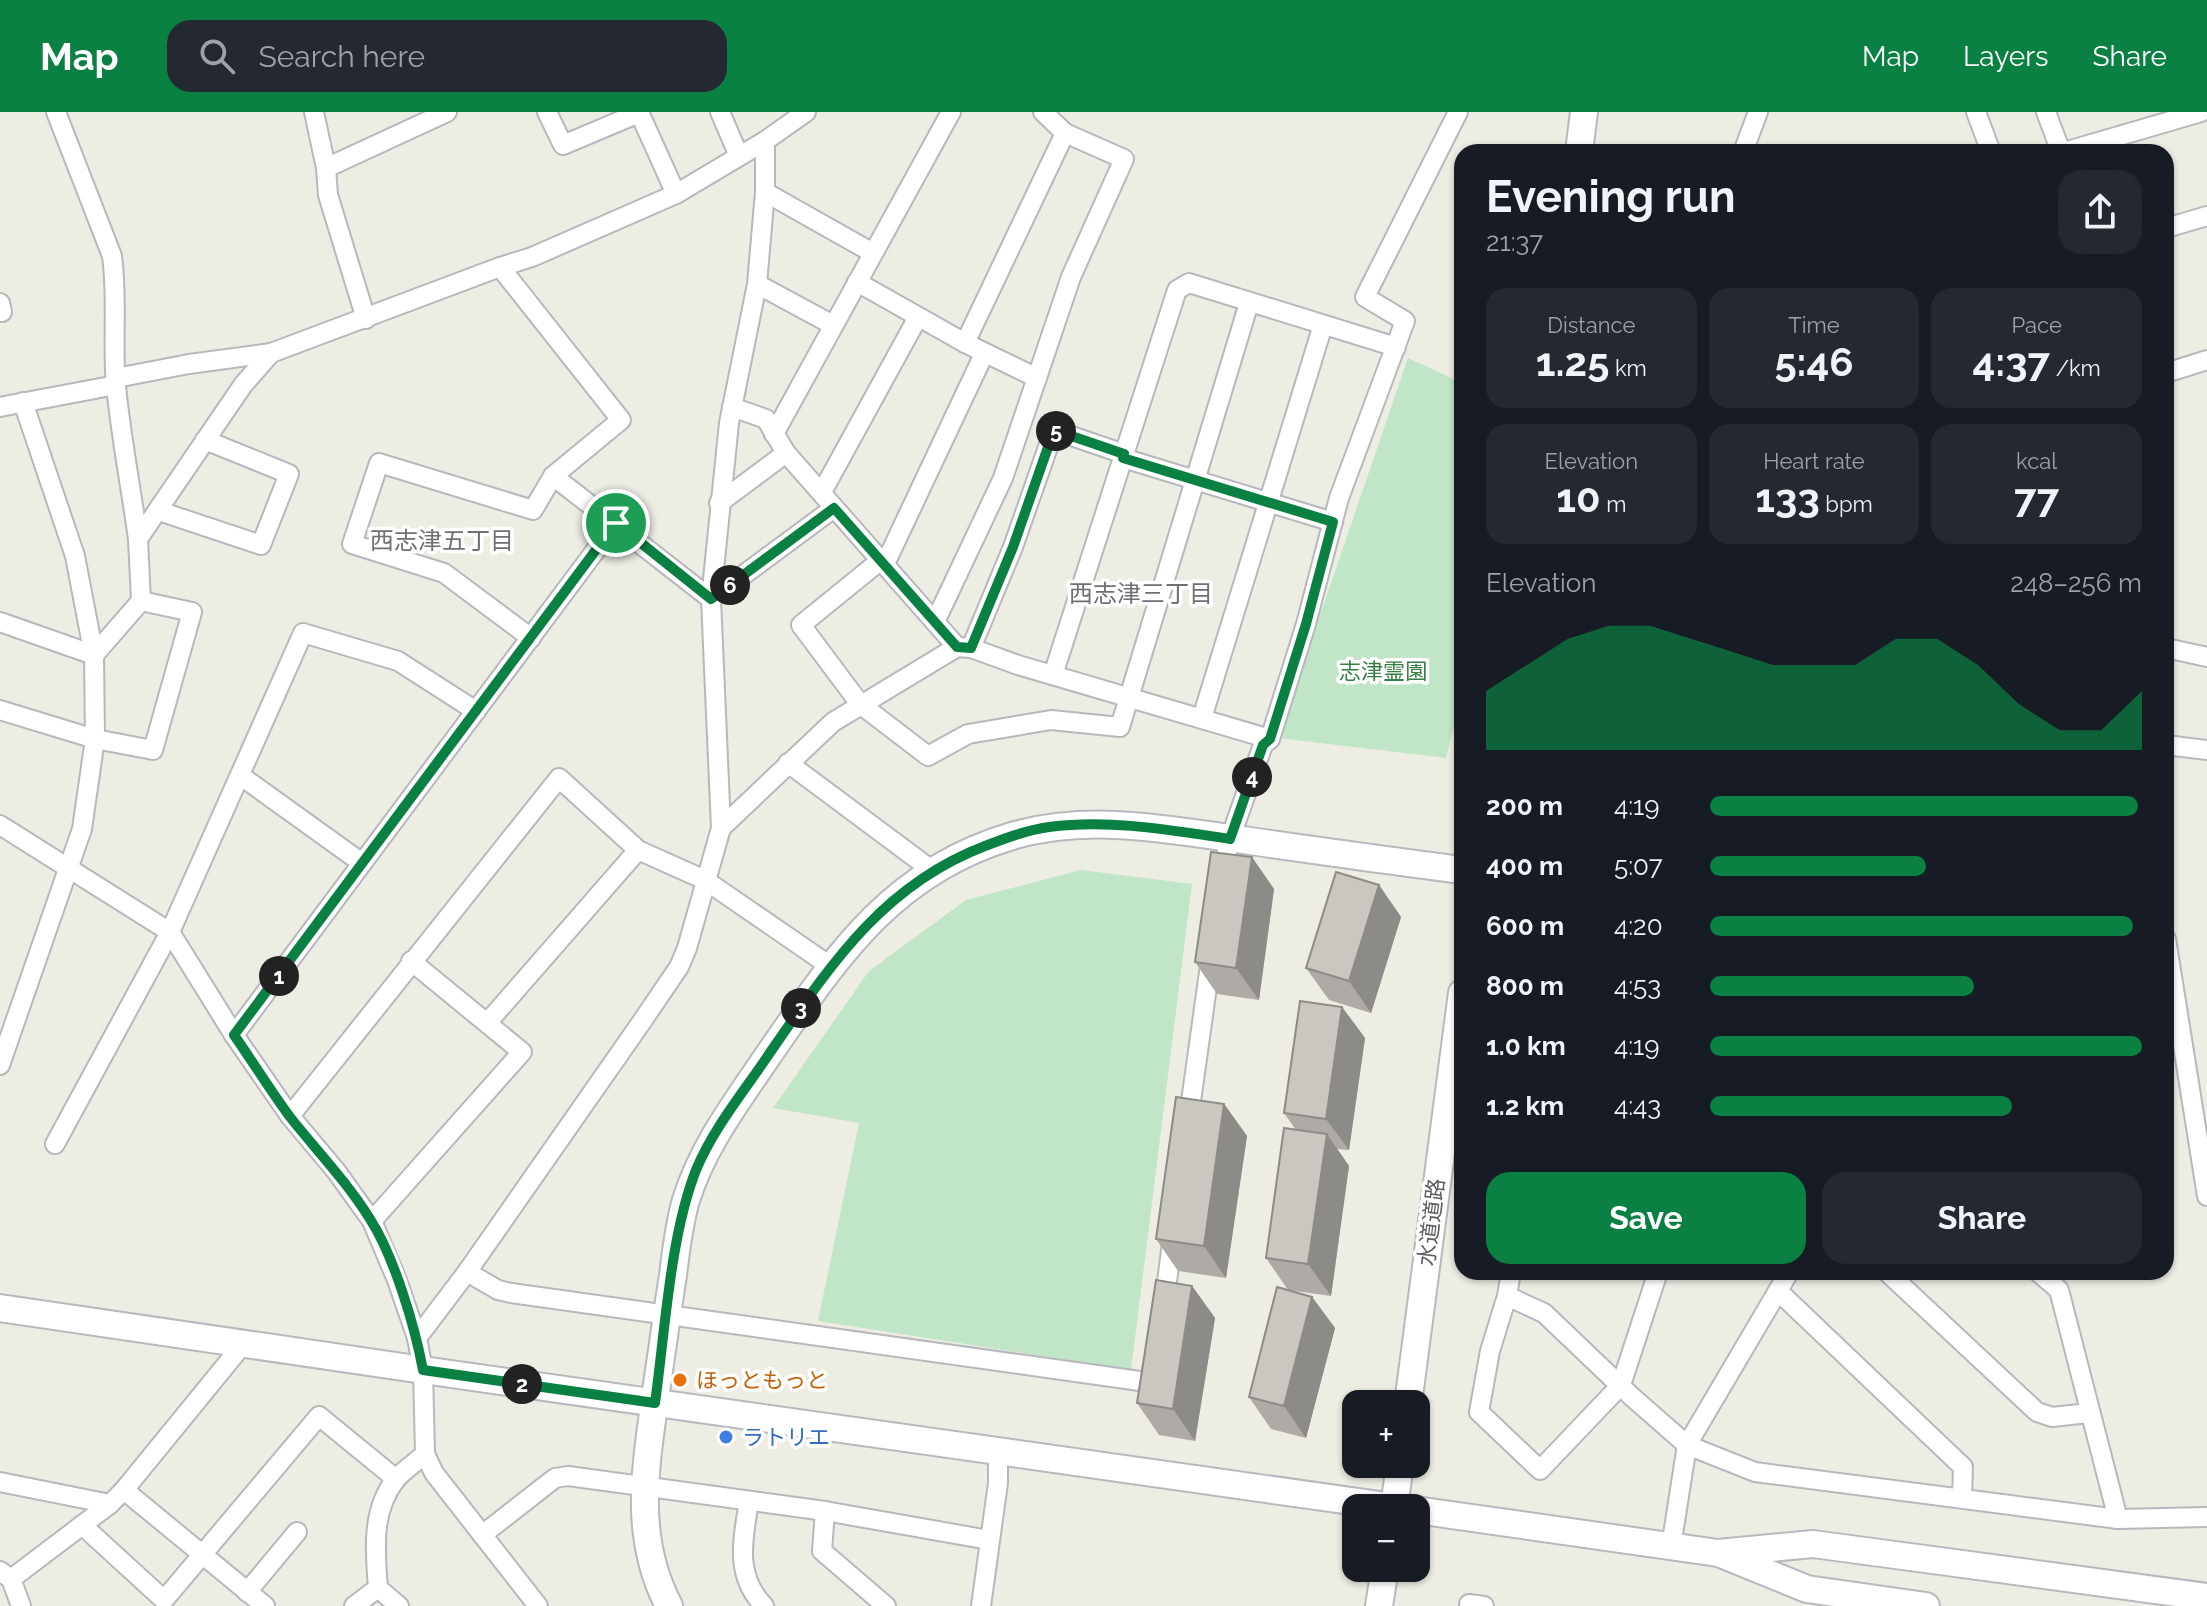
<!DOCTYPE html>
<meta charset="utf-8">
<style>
body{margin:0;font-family:Raleway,"Noto Sans JP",sans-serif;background:#242831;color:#f1f3f6;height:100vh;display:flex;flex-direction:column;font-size:30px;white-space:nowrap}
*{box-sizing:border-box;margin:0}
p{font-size:26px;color:#9ea1a6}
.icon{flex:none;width:44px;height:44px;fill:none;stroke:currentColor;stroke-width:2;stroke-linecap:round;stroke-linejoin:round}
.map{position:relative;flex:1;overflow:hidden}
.drawer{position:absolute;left:1454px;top:32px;width:720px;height:1136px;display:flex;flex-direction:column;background:#171b24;border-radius:24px;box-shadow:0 2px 6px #0004}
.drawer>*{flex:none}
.fabs{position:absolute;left:1342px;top:1278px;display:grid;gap:16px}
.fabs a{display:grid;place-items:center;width:88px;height:88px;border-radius:16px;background:#171b24;box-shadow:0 2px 6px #0004;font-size:40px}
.pin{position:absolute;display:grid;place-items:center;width:68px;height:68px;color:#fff;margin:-34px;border:4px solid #fff;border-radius:50%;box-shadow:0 2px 8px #0007}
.km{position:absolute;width:40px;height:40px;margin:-20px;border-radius:50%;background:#222;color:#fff;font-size:22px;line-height:40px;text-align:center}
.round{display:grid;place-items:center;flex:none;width:84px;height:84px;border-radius:24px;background:#242831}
.summary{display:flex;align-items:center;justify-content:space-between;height:136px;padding:0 32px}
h1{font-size:44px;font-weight:700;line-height:60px}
.figures{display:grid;grid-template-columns:repeat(3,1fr);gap:12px;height:136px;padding:8px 32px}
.figures div{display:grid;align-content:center;border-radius:20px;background:#242831;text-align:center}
.figures b{font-size:40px;font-weight:700}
.figures small{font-size:22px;font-weight:400}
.figures p{font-size:22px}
.chart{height:224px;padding:16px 32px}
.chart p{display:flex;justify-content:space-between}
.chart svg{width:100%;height:144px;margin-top:8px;fill:#0b8043;opacity:.7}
.cta{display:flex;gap:16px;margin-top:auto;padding:16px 32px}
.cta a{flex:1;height:92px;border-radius:24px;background:#0b8043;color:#fff;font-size:32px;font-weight:700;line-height:92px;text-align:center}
.cta a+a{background:#242831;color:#f1f3f6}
ul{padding:0 32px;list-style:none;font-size:26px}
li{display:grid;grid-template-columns:128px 96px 1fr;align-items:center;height:60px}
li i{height:20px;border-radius:10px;background:#0b8043}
header{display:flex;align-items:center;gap:48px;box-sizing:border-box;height:112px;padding:0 40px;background:#0b8043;color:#fff}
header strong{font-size:38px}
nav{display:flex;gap:44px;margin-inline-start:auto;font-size:28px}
.search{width:560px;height:72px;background:#242831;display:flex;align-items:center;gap:20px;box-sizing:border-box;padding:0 28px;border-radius:24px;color:#9ea1a6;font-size:30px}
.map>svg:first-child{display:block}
.green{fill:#c1e5c7}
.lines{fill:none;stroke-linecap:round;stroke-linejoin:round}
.street-casing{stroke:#b6b8bd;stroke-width:22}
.secondary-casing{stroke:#b7b9bf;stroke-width:30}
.street{stroke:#fff;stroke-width:18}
.secondary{stroke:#fff;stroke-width:26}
.wall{fill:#aeaba6}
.shaded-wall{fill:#8d8b87}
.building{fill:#cac7c1;stroke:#8d8b87;stroke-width:2}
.route-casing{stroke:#fff;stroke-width:16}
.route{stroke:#0b8043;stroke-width:10}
.food-dot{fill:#e8710a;stroke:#fff;stroke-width:3}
.shop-dot{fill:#3f7fe0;stroke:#fff;stroke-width:3}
.labels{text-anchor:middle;stroke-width:7;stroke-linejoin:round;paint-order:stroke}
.park-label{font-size:22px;fill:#368046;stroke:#fff}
.street-label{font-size:22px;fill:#5c5e64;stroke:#fff}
.food-label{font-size:22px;fill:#c56008;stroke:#fff;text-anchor:start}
.shop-label{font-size:22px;fill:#366cbe;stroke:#fff;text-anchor:start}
.neighbourhood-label{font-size:24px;fill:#6d7076;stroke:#fff}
</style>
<header>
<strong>Map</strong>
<div class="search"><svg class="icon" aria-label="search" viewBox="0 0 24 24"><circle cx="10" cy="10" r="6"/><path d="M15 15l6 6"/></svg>Search here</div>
<nav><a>Map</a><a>Layers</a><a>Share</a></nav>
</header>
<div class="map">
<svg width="2207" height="1494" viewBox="0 0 2207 1494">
<rect width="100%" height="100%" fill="#eeede4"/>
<g class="green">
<polygon points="1408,246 1462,271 1462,582 1446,646 1278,626"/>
<polygon points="1081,758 1192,772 1131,1258 818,1209 859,1011 773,996 869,859 966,788"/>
</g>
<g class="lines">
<g class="street-casing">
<g id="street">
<path d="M56,0L112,144C118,187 112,231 116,274C121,325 131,376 138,427"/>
<polyline points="314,0 326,56 328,83 366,207"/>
<polyline points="547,0 563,33 639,1"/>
<polyline points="639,0 676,82"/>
<polyline points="720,0 739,44"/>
<polyline points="1976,0 1991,40"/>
<polyline points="2046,0 2061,40"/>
<polyline points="1743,40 1758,0"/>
<polyline points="2064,40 2201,0"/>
<polyline points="326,56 447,0"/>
<polyline points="765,80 873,141"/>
<polyline points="2166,116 2207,104"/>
<polyline points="500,155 621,308 553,364 533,398 379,351 352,432 444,461 531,526"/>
<polyline points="857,170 965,231 1037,266"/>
<polyline points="757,172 833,213"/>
<polyline points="0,191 2,200 0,200"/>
<polyline points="965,231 1065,21"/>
<polyline points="2166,261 2207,248"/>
<polyline points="116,266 189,252 271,241 500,155 532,145 676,82 765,29 806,0"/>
<polyline points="0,295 116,273"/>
<polyline points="732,295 766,307 786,341 957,535"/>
<polyline points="774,322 951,0"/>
<polyline points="1123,346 1333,410"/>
<polyline points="553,364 711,487 834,396"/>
<polyline points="822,380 918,205"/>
<polyline points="719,391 786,341"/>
<polyline points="159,399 261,433 289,362 205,328"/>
<polyline points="881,448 801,513 860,592 928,644 968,622 1051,608 1120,615 1249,191"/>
<polyline points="885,452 984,242"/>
<polyline points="0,510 94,543 141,489 138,427 243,273 271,241"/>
<polyline points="935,510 1003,366 1071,165 1124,47 1065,21 1043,0"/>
<polyline points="971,536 1013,435 1054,318 1124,342"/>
<polyline points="2166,536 2207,545"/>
<polyline points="1053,563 1177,178 1189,171 1396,235"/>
<polyline points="0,598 95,627 153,638 192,500 141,489"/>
<polyline points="1202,606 1323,213"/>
<polyline points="2166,633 2207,638"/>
<polyline points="788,651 933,759"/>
<polyline points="241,664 362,751"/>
<path d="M0,713L170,820L234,923L290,1004L336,1059L372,1109L397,1168L417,1226L423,1258L425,1342C416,1350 404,1358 396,1367C371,1398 375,1439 378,1476L399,1494"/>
<polyline points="721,716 833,610 957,535 971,536 1018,553 1270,627"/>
<polyline points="1221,765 1230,727 1263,633 1270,627 1306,512 1339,386 1405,209 1365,185 1458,0"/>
<polyline points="2166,827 2207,1084"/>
<polyline points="487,911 638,738"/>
<polyline points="234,923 616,411"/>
<polyline points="0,953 82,717 95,627 94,543 75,444 23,290"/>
<polyline points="290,1004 559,666 638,738 705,768 830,854"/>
<polyline points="1188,1011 1211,846"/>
<polyline points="55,1032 170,820 303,521 398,549 476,599"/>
<polyline points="372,1109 522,940 411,849"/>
<polyline points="467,1160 498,1178 511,1181 1154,1271 1155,1262"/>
<polyline points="1511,1160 1507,1184 1490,1239 1479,1300 1540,1358 1621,1273 1658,1160"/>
<polyline points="1887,1160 2037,1300 2052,1305 2089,1301"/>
<polyline points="2038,1160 2059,1178 2118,1407"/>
<polyline points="1778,1179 1963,1355 1962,1385"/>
<polyline points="1507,1184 1544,1201 1631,1284 1687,1333 1755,1360 2118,1407 2207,1405"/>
<polyline points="1164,1193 1173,1123"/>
<polyline points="417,1226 467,1160 643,908 679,855 687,836 721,716 711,487 729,311 757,172 765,80 765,29"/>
<polyline points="425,1342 434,1361 538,1494"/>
<polyline points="0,1370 110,1392 124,1378 244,1231"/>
<polyline points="124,1378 265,1494"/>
<path d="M749,1389C743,1427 734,1463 764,1494"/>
<polyline points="825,1399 822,1439 886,1494"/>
<polyline points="82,1413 164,1488 319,1304 396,1367"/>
<polyline points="482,1423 555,1366 568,1364 825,1399 989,1428"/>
<polyline points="1671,1435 1687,1333 1789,1160"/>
<polyline points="0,1459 11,1467 21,1494"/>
<polyline points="11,1467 110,1392"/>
<polyline points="247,1480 297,1420"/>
<polyline points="354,1494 378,1476"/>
<polyline points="981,1494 998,1371 998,1339"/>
<polyline points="1469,1494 1469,1492 1484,1494"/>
</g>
</g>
<g class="secondary-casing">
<g id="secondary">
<polyline points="1579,40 1584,0"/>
<polyline points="0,1196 423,1258 1401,1396"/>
<polyline points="1408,1292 1462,881"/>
<polyline points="1394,1396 1400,1352"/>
<polyline points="1416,1398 1718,1441 1813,1432 2207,1485"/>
<polyline points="1721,1442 1807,1477 1926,1494"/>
<path d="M669,1494C632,1423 646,1354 656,1279C662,1240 667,1201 673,1163C676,1138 679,1112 686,1088C703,1034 736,991 767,945C835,847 890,760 1012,724C1090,701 1171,718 1250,729C1321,739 1391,749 1462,758"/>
<polyline points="1379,1494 1385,1456"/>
</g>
</g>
<use href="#street" class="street"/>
<use href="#secondary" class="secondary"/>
</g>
<g class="wall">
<polygon points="1379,773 1401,805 1371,901 1329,888 1306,856"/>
<polygon points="1274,777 1259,888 1217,882 1195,850"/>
<polygon points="1342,895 1365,926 1349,1038 1337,1037 1349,1054 1331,1184 1288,1178 1266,1146 1296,1018 1284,1001"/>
<polygon points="1224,992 1247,1024 1226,1166 1178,1159 1156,1127"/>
<polygon points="1192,1174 1215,1206 1195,1329 1159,1323 1137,1291"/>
<polygon points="1312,1185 1335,1216 1306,1326 1271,1317 1249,1285"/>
</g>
<g class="shaded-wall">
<polygon points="1252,745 1274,777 1259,888 1236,856"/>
<polygon points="1379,773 1401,805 1371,901 1349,869"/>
<polygon points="1342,895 1365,926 1349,1038 1326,1007"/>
<polygon points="1224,992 1247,1024 1226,1166 1204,1134"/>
<polygon points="1327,1022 1349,1054 1331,1184 1308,1152"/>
<polygon points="1192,1174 1215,1206 1195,1329 1173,1297"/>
<polygon points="1312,1185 1335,1216 1306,1326 1284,1294"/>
</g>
<g class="building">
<polygon points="1211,740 1252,745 1236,856 1195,850"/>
<polygon points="1336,760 1379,773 1349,869 1306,856"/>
<polygon points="1300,889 1342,895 1326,1007 1284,1001"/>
<polygon points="1176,985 1224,992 1204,1134 1156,1127"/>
<polygon points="1284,1016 1327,1022 1308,1152 1266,1146"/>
<polygon points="1156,1168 1192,1174 1173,1297 1137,1291"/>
<polygon points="1277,1175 1312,1185 1284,1294 1249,1285"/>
</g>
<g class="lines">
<g class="route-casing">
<path id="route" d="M1054,318L1124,342L1123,346L1333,410L1306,512L1270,627L1263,633L1230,727C1170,718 1110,707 1049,715C1027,718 1006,726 985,734C880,774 828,857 767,945C742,982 713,1017 696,1058C670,1124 665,1220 655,1291L423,1258C415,1215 394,1144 370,1107C347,1070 317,1039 290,1005C270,978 253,950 234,923L616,411L711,487L834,396L957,535L971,536L1013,435Z"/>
</g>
<use href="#route" class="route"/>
</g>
<circle class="food-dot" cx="680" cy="1268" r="8"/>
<circle class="shop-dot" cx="726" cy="1325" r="8"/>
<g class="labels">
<g class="park-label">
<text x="1383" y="567">志津霊園</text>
</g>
<g class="street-label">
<text transform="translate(1431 1110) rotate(-83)" y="8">水道道路</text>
</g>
<g class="food-label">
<text x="696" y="1276">ほっともっと</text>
</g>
<g class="shop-label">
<text x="742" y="1333">ラトリエ</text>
</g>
<g class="neighbourhood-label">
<text x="442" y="437">西志津五丁目</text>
<text x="1141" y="490">西志津三丁目</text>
</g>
</g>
</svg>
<div class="fabs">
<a>+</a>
<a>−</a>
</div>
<div class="pin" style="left:616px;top:411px;background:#1e9e55"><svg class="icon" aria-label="arrive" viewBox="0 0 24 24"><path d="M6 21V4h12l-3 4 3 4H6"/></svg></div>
<b class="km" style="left:279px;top:864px">1</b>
<b class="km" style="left:522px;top:1272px">2</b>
<b class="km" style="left:801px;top:896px">3</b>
<b class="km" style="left:1252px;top:665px">4</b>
<b class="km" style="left:1056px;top:319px">5</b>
<b class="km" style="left:730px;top:473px">6</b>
<section class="drawer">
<div class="summary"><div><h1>Evening run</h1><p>21:37</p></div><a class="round"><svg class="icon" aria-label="share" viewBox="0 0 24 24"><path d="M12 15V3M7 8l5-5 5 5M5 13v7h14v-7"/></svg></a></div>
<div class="figures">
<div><p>Distance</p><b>1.25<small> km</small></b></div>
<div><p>Time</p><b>5:46</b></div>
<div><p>Pace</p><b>4:37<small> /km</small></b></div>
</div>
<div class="figures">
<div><p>Elevation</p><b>10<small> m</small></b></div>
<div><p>Heart rate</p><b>133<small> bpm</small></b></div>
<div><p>kcal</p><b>77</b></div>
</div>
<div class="chart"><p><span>Elevation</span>248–256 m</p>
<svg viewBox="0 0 160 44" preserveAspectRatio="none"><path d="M0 44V26L10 18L20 10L30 6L40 6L50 10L60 14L70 18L80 18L90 18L100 10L110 10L120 18L130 30L140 38L150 38L160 26V44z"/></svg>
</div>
<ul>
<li><b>200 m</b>4:19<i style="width:99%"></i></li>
<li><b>400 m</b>5:07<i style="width:50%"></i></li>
<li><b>600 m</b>4:20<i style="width:98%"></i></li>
<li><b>800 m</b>4:53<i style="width:61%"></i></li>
<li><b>1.0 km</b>4:19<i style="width:100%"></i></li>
<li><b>1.2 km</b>4:43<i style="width:70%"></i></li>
</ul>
<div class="cta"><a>Save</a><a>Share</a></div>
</section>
</div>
